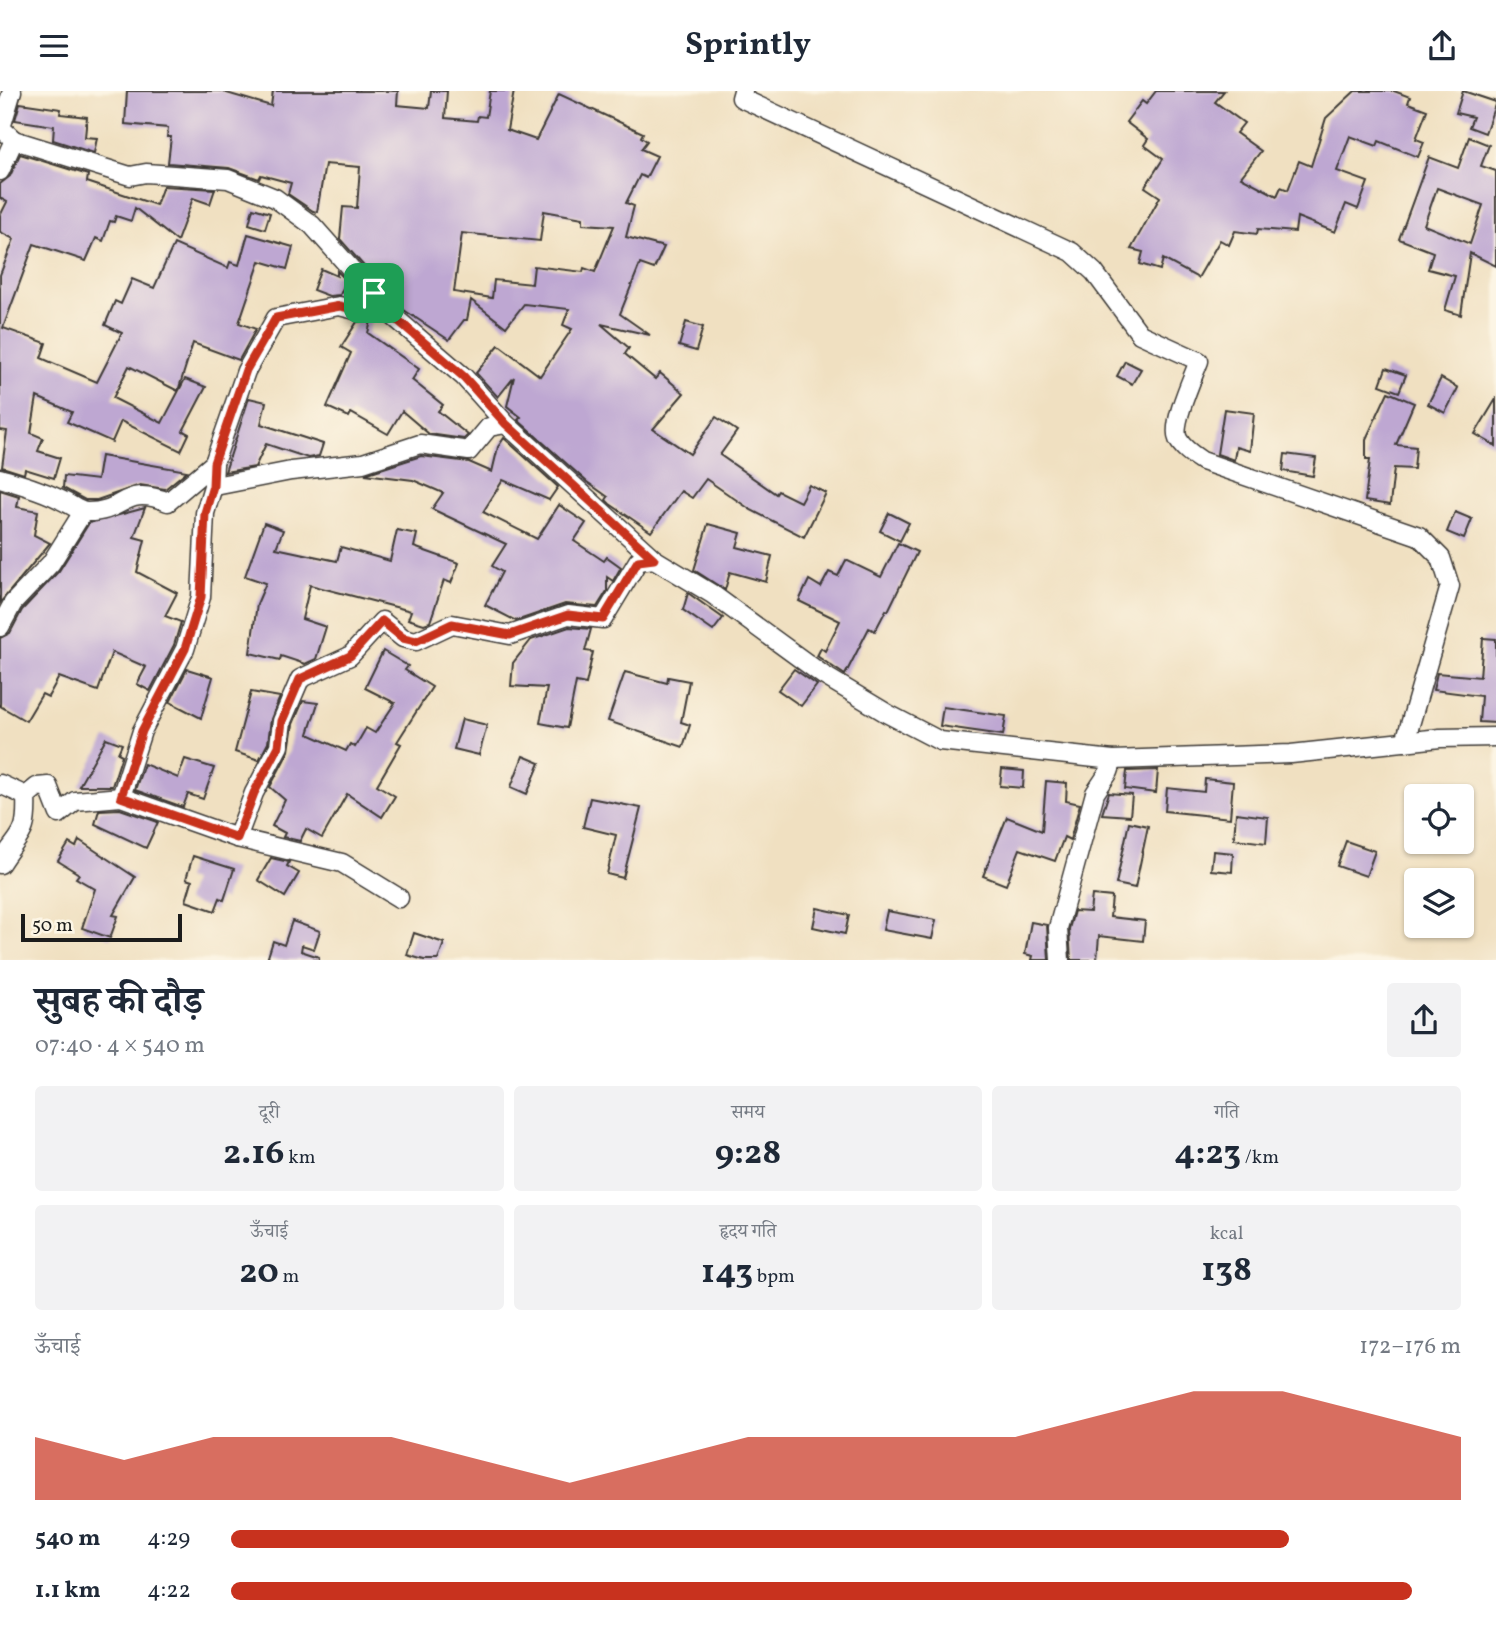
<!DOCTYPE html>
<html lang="hi">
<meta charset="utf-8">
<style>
body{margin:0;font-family:Vollkorn,"Noto Serif Devanagari",serif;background:#f2f2f3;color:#1f2937;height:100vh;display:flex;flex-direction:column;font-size:26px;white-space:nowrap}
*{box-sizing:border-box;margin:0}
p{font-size:23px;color:#747a83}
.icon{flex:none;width:38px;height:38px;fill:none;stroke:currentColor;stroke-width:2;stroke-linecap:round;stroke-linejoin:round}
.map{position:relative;height:869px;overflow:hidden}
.sheet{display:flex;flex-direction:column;background:#fff;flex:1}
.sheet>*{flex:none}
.fabs{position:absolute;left:1404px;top:693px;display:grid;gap:14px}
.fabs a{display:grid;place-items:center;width:70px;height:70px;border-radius:7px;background:#fff;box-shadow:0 2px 5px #0004;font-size:35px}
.scale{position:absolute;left:21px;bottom:18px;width:161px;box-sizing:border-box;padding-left:7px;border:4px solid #1c1c1c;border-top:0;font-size:19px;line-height:24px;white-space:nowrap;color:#1c1c1c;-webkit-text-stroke:5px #fcf5e5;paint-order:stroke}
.pin{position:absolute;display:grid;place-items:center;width:60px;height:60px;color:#fff;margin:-30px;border-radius:14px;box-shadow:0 4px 10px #0006}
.round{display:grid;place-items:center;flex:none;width:74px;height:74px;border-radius:7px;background:#f2f2f3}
.headline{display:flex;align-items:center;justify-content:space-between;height:119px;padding:0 35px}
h1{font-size:38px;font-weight:700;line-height:52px}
.stats{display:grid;grid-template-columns:repeat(3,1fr);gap:10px;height:119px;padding:7px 35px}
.stats div{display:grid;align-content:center;border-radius:7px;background:#f2f2f3;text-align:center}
.stats b{font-size:35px;font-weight:700}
.stats small{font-size:19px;font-weight:400}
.stats p{font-size:19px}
.chart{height:196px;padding:14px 35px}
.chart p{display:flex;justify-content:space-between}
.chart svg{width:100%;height:126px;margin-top:7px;fill:#c8321e;opacity:.7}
ul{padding:0 35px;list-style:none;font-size:23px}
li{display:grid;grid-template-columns:112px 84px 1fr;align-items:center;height:52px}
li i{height:18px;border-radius:9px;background:#c8321e}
header{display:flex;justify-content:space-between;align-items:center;height:91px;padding:0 35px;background:#fff;font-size:32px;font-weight:700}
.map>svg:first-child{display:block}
.building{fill:#bea7d2;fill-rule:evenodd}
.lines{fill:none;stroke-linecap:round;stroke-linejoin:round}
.street-casing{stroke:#3c3935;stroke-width:21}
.street{stroke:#fff;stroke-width:18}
.route-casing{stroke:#fff;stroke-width:14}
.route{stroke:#c8321e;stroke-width:9}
</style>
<header><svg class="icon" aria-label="menu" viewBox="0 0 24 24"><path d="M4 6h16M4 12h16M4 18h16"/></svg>Sprintly<svg class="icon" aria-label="share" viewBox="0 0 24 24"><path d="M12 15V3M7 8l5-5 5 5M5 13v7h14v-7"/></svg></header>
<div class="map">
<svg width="1496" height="869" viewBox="0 0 1496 869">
<rect width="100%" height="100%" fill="#fcf5e5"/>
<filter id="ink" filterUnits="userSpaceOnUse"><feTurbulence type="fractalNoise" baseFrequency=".0143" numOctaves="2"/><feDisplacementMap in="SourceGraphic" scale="14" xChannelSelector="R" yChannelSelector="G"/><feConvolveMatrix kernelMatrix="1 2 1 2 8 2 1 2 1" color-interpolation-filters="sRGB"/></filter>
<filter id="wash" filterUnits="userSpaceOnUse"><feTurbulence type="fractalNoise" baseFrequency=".00686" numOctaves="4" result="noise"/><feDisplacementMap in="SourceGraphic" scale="28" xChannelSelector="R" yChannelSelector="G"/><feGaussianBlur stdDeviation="1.57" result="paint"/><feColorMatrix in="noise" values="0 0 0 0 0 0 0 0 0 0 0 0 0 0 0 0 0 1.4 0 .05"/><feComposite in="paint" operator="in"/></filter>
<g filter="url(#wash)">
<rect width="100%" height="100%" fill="#f0e0c1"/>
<g id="blocks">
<g class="building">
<path d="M127,0H220L271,15L273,0H398L397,14L429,17L431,0H447L445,27L477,30L478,25L486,26L490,0H514L507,39L536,49L559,3L643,42L641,46L647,50L641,58L657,65L646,87L640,84L626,112L634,115L626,146L664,156L654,178L640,173L620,223L650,244L601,233L629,257L625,263L655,288L660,282L684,302L653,338L690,363L716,326L737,340L720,364L776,403L778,400L800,411L809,394L826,402L804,446L751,419L706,388L692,407L681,400L651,441L610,413L606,409L608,406L587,391L518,329L521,326L507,315L514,286L498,306L476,282L499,254L540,285L572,238L563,234L569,218L524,213L506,236L471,209L467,229H464L449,249L401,217L340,148L343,116L357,117L360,76L325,73L317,121L313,120L288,103L291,92L261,84L259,88L229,77L168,72L171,46H167L168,37L125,33ZM544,120L583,127V133L614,135L595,181L584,177L583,181L534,175L532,193L494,189L492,207L454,201L462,142L540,150Z"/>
<polygon points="1156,0 1224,0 1215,11 1244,32 1236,42 1261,60 1241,86 1277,105 1281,96 1288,99 1299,70 1311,75 1326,27 1355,0 1394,0 1410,6 1408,12 1427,19 1416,48 1424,51 1418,66 1379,50 1377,55 1350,45 1337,80 1368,91 1358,118 1346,113 1335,141 1297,126 1295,141 1258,138 1257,143 1235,140 1229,154 1220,149 1198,187 1163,168 1160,179 1140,173 1143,161 1131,158 1160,106 1145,96 1163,68 1144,54 1148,48 1126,31 1142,10 1146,13"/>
<polygon points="1463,0 1496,11 1485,42 1469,36 1473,26 1456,22"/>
<polygon points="20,12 61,18 60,23 87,26 85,46 97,47 94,62 53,49 54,35 15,29"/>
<path d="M1469,46L1489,54L1481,75L1496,80V175L1470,162L1461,224L1445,219L1455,185L1428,178L1433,161L1399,148L1429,66L1458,77ZM1437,97L1483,114L1470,153L1424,134Z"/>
<polygon points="20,63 88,84 87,91 156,114 163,95 215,98 210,113 193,107 177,150 135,117 131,130 116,125 114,131 110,130 103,150 96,147 86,170 34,153 3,237 46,252 41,267 97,291 122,242 105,234 115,210 121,213 132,188 154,197 174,153 228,177 230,171 239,174 248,143 293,156 287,178 260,170 239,232 256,238 239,269 193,252 178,300 129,275 113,307 162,332 185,288 206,296 183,340 189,343 181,360 121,330 112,351 67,331 72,321 37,306 31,342 43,347 38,360 60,367 54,387 25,378 24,383 2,376 7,340 0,339 0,184 14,148 0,141 0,125 7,111 0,107 0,93 10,85"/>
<polygon points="253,117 270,122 265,138 249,133"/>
<polygon points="321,178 337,185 337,180 346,189 340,204 329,205 313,199"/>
<polygon points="373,222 368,242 419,278 412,289 443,314 438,320 468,344 464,348 429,343 402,320 388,343 351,322 349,326 327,316 351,262 341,256 357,231 364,230"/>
<polygon points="686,231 703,236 696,260 679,255"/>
<polygon points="1125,270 1141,278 1132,293 1117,285"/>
<polygon points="1386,277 1406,284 1399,301 1380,294"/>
<polygon points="1441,287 1458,297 1445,322 1428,313"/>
<polygon points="1388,301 1414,312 1396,354 1416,356 1414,378 1394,377 1390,414 1365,410 1370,368 1366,368 1366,348"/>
<polygon points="249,307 266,311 261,333 323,353 319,365 308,367 266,353 255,376 225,381"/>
<polygon points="1496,308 1496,355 1475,343"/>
<polygon points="1224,318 1254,322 1250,360 1236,356 1234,369 1217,363"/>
<polygon points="504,347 558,396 549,409 503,389 483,421 537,448 559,414 586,432 574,450 604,470 607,466 621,476 613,490 607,486 607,500 597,516 565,513 516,530 485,514 502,481 492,475 506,453 432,418 443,402 413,389 365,383 421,365 469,371 492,381 498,356"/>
<polygon points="1285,363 1316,367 1313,385 1283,380"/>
<polygon points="101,365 187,380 165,398 140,394 97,409 85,409 63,397 64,385 97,389"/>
<polygon points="0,399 19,405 17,416 38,420 34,444 50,452 0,512"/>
<polygon points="145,417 134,446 145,449 137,481 177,502 165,525 181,531 174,554 150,600 137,593 146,576 112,561 98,600 59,586 48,606 42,603 26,630 0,615 0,547 10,542 22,519 59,480 89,432"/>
<polygon points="1455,421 1472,428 1464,448 1447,441"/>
<polygon points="889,422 909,432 900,450 880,440"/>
<polygon points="264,432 283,439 276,457 337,470 341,456 390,470 397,439 417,443 414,456 459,472 451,492 444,489 430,531 424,533 408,528 411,520 310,494 302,528 326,536 316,568 305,573 281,565 280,569 250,562 257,513 266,492 245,485"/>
<polygon points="708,433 741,442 737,456 772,465 766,491 730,481 725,499 694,479"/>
<polygon points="898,452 917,461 888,520 886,519 875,540 869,537 845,584 817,565 821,557 825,560 840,530 799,510 809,489 821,496 829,481 838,485 846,469 881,486"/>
<polygon points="688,502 723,527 713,540 683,519"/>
<polygon points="569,536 591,538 585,560 593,561 586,593 576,591 567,637 540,632 547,597 511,595 513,572 531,549"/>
<polygon points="1483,547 1496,548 1496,632 1479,631 1481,605 1433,599 1437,582 1480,586"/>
<polygon points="383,560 408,575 405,579 432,596 397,651 401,653 377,694 395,705 382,726 347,703 322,747 306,738 300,750 283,746 285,742 272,735 285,709 270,696 289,660 293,633 303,610 318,612 308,643 346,660 350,653 355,656 366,637 375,642 395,612 365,597"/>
<polygon points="187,578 213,586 201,627 170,611"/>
<polygon points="794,578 817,594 801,615 778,599"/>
<polygon points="625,581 667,592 668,586 689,590 681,631 690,634 683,656 608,630"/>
<polygon points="251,601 280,606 271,628 268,652 259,669 235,661"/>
<polygon points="943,616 1006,625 1003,644 940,635"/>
<polygon points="462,628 487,634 479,664 454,658"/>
<polygon points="106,647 122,653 118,662 122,664 112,695 79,695"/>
<polygon points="523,665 540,672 527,703 511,696"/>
<polygon points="185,668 214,677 203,708 188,703 183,716 135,699 144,673 178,687"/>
<polygon points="1002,678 1024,680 1023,697 1000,695"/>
<polygon points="1158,679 1156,702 1125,698 1127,680"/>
<polygon points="1205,688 1233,691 1230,727 1165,720 1167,697 1204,701"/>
<polygon points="1046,690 1067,692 1066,710 1080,713 1070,749 1064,746 1055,770 1020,758 1006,794 983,785 1007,726 1042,740"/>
<polygon points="1109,702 1132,704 1130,725 1102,723"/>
<polygon points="590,707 641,717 623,787 607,783 616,744 583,736"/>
<polygon points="120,718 158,731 146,757 95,733 99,719"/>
<polygon points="1236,722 1268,726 1266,752 1234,748"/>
<polygon points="1129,731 1148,735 1135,797 1116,793"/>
<polygon points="79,749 135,786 113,824 118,825 110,847 82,837 95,798 76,787 79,783 58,770 69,752 76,756"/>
<polygon points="1346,750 1375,760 1366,785 1337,775"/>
<polygon points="1213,760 1233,762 1232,781 1211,779"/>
<polygon points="193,765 234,778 224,809 220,807 215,820 186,810 192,790 186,788"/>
<polygon points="271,767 289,771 287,775 299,782 285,806 258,789"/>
<polygon points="1092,804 1112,806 1110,826 1145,830 1143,850 1099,845 1097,869 1071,869 1069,838 1074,820 1090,821"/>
<polygon points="817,817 849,824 845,843 813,836"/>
<polygon points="887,820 936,829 932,848 883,839"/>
<polygon points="292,830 320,840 314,858 302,854 301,860 319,866 319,869 267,869 273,850 284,854"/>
<polygon points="1031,831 1047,834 1049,869 1032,869 1033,865 1025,863"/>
<polygon points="414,842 444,852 438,869 424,869 407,864"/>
</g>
</g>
</g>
<g filter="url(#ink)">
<use href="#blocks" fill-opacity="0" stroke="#3c3935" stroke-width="2"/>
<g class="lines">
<g class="street-casing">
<g id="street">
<polyline points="12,0 1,37 14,49"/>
<path d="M743,0L741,7L1072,161L1094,181L1140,243L1199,270C1193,286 1171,333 1178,348C1183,358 1193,364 1202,370L1419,445L1441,467L1450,495L1405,651"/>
<polyline points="0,80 14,49 130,85 146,82 228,88 275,107 312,134 393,225 464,286 506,333 654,468 712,503 823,584 888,623 940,650 1113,669 1291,663 1440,647 1496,646"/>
<polyline points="214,372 246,280 276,227 339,215 360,220 374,202"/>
<path d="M0,387C23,394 45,400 67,412C73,415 79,420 86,421C126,422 122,393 168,411L214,372L213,395L220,394L291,380L363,372L420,353L469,360L489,336L506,333"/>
<polyline points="0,536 13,512 51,472 83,421"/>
<polyline points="0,693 26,705 37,696 48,695 59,723 75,710 121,706 237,747 342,772 399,807"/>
<polyline points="121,706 142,640 185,558 201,506 205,422 213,395"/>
<polyline points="237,747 254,702 279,655 282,630 300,588 350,565 382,530 403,547 416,550 452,533 510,544 568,524 603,528 638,470 654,468"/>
<path d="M0,773C19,742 28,747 26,705"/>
<polyline points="1060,869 1058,837 1095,702 1109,681 1113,669"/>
</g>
</g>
<use href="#street" class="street"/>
</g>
</g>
<g class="lines" filter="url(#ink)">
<g class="route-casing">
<polygon id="route" points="374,202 393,225 464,286 506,333 654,468 638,470 603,528 568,524 510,544 452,533 416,550 403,547 382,530 350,565 300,588 282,630 279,655 254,702 237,747 121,706 142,640 185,558 201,506 205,422 213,395 214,372 246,279 276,227 340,215 360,220"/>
</g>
<use href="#route" class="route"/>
</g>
</svg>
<div class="fabs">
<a><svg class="icon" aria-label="locate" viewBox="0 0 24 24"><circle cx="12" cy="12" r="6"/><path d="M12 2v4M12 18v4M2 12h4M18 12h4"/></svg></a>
<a><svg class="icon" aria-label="layers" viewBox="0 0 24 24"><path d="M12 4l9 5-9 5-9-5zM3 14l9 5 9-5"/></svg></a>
</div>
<div class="scale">50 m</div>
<div class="pin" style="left:374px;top:202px;background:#1e9e55"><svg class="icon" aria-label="arrive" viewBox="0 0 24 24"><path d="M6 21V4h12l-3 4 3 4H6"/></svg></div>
</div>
<section class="sheet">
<div class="headline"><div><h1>सुबह की दौड़</h1><p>07:40 · 4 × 540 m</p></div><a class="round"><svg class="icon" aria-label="share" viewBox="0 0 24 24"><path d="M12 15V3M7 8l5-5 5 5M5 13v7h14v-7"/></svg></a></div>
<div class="stats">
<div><p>दूरी</p><b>2.16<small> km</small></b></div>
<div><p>समय</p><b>9:28</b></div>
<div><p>गति</p><b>4:23<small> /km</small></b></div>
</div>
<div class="stats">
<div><p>ऊँचाई</p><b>20<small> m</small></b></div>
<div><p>हृदय गति</p><b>143<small> bpm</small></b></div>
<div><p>kcal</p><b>138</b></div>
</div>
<div class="chart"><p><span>ऊँचाई</span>172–176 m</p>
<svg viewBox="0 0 160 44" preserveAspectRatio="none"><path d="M0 44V22L10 30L20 22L30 22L40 22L50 30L60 38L70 30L80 22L90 22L100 22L110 22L120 14L130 6L140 6L150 14L160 22V44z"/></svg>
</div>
<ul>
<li><b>540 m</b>4:29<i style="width:86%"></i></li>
<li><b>1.1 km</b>4:22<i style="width:96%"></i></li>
</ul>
</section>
